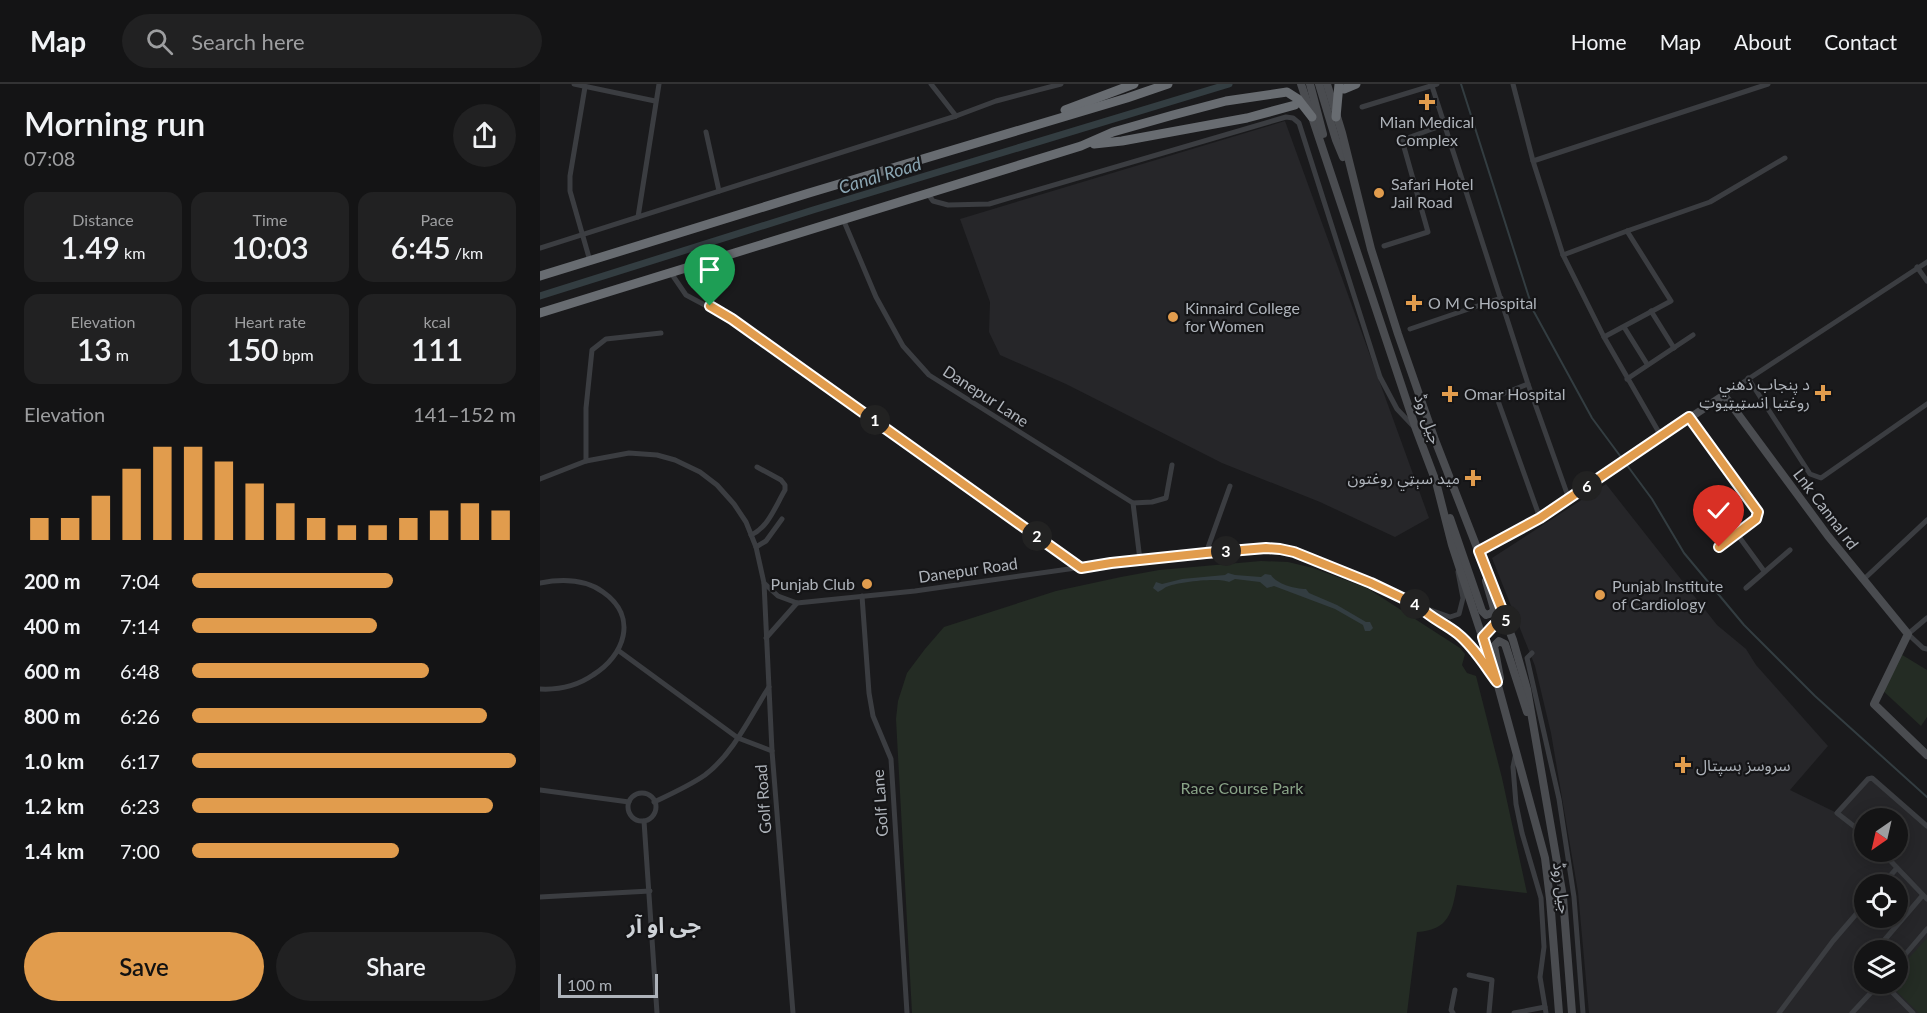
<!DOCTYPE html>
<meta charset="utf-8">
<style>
body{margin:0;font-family:Lato,"Noto Sans Arabic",sans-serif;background:#212122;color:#f1f3f6;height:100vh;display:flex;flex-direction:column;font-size:22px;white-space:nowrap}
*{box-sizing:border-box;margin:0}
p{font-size:20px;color:#9d9ea0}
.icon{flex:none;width:33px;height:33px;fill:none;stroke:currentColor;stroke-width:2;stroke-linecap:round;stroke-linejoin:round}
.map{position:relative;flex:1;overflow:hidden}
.panel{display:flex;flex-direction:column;background:#141415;width:540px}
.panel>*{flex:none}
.needle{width:39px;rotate:214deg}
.tools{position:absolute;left:1314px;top:724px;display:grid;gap:12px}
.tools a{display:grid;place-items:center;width:54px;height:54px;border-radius:50%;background:#141415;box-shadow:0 3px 15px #0003,0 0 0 2px #333334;font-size:30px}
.scale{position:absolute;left:18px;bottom:15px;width:100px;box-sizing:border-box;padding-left:6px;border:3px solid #aeb3ba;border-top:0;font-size:16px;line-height:21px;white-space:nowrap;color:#aeb3ba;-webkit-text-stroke:4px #151517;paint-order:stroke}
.pin{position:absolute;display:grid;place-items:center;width:51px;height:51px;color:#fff;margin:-62px -26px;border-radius:50% 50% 50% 0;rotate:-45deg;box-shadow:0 0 6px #0007}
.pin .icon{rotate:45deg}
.km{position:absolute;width:30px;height:30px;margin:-15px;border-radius:50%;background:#222;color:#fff;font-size:16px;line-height:30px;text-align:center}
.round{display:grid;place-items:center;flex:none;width:63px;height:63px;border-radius:32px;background:#212122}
.summary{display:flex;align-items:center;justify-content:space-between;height:102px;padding:0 24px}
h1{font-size:33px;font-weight:600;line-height:45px}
.stats{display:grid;grid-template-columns:repeat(3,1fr);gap:9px;height:102px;padding:6px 24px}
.stats div{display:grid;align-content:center;border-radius:15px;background:#212122;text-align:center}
.stats b{font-size:30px;font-weight:600}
.stats small{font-size:16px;font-weight:400}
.stats p{font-size:16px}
.chart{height:168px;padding:12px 24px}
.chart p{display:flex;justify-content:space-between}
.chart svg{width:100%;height:108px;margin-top:6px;stroke:#e19c4d;stroke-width:6}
.action{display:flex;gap:12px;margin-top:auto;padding:12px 24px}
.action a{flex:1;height:69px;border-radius:36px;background:#e19c4d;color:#111;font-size:24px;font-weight:600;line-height:69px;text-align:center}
.action a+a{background:#212122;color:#f1f3f6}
ul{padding:0 24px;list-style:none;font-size:20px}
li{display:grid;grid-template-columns:96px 72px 1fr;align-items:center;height:45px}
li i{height:15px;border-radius:8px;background:#e19c4d}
header{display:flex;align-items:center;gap:36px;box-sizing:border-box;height:84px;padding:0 30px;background:#141415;border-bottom:2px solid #333334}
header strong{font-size:28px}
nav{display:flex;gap:33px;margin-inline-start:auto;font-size:21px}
.search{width:420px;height:54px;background:#212122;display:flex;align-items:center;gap:15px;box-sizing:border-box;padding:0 21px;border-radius:33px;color:#9d9ea0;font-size:22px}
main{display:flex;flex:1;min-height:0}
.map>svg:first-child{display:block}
.built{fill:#262629;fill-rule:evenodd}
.green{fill:#242c24}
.water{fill:#333d41}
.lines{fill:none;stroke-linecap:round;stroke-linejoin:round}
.stream{stroke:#333d41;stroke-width:2}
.canal{stroke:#333d41;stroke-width:7}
.street{stroke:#3b3d41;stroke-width:5}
.secondary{stroke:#4a4c50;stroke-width:8}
.highway{stroke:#686c71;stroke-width:9}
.route-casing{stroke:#fff;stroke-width:12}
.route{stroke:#e19c4d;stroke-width:8}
.poi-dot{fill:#e19c4d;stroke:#151517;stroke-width:2}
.labels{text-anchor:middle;stroke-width:4.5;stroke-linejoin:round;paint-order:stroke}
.poi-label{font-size:16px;fill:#aeb3ba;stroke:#151517;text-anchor:start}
.street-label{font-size:16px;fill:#aeb3ba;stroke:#151517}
.park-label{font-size:16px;fill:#89a387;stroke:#151517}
.water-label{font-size:18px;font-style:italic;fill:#89a4b1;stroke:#151517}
.district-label{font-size:22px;font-weight:bold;fill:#ced2d7;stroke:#151517}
</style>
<header>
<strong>Map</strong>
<div class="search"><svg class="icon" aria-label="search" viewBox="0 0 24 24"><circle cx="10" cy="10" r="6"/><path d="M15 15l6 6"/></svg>Search here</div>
<nav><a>Home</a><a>Map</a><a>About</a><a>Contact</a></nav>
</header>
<main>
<section class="panel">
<div class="summary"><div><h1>Morning run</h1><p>07:08</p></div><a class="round"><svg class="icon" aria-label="share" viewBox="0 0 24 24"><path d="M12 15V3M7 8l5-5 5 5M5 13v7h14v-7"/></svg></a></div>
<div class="stats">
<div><p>Distance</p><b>1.49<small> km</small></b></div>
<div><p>Time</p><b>10:03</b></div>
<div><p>Pace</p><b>6:45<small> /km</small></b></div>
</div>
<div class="stats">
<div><p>Elevation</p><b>13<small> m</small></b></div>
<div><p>Heart rate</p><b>150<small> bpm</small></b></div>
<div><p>kcal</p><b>111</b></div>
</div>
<div class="chart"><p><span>Elevation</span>141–152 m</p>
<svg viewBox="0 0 160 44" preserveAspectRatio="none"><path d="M5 44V35M15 44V35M25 44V26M35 44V15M45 44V6M55 44V6M65 44V12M75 44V21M85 44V29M95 44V35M105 44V38M115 44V38M125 44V35M135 44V32M145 44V29M155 44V32"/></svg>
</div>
<ul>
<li><b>200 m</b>7:04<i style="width:62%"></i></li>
<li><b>400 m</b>7:14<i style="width:57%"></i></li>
<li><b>600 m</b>6:48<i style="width:73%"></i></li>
<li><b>800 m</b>6:26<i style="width:91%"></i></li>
<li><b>1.0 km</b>6:17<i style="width:100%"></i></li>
<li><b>1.2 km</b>6:23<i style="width:93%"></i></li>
<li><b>1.4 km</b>7:00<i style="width:64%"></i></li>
</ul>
<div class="action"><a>Save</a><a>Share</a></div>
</section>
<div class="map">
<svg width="1387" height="929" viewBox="0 0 1387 929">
<rect width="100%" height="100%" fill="#1a1a1c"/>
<g class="built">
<polygon points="745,37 889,434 855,453 780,418 682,379 526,300 460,271 449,248 450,218 420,135"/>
<path d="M1066,400L1177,541L1206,565L1216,581L1288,662L1250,706L1297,729L1332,694L1387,743V929H1049L1038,808L1011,649L995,582L952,474ZM1324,735H1358V768H1324ZM1324,801H1358V834H1324ZM1324,867H1358V900H1324Z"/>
</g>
<g class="green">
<path d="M721,477L748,478L773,484L827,504L920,564L925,570L922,581L927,589L936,592L962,694L987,809L917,801C912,829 909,846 877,848L867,929H372L356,635L358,617L367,589L385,565L404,543L516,507L581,493L619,486Z"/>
<polygon points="1359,569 1387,586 1387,633 1381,642 1340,604"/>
<polygon points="1387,854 1387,929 1379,929 1349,900 1358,900 1358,886"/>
</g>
<path class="water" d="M688,489L695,491L721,493L725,490L731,491C737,500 755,505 766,505L769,509L797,521L826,538H830L833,544L830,547H825L823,541L795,525L734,502L727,504L720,498L695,495L689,498C679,493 637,498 626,503C623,505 620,507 618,508L613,504L616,498L622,500L642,495L685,491Z"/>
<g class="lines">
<polyline class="stream" points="921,0 993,226 1052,334 1112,415 1144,469 1204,541 1275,612 1387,713"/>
<polyline class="canal" points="0,212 273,126 689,0"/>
<g class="street">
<polyline points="34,0 115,17"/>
<polyline points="391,0 416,32"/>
<polyline points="973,0 993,77 1023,171 1064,253 1121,352"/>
<polyline points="892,2 988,300 1029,415"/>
<polyline points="45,3 30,92 30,107 50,177"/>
<polyline points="822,23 897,0"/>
<polyline points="166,48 179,107"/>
<polyline points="993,77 1228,0"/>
<polyline points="388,110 393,117 408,121 449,120 746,33 753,34 759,39 840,293 857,325 875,344"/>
<polyline points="98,133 119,0"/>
<polyline points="303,135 336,213 363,262 389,291 593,419 600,476"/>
<polyline points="844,162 888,148 862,56 906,40"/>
<polyline points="0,164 416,32 456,17 521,0"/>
<polyline points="1023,171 1087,147 1170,118 1245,74"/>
<polyline points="1377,183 1387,197"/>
<polyline points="131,189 146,211 191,235 541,484"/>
<polyline points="1111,227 1134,264"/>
<polyline points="1084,243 1107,280"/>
<polyline points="870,245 961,214"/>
<polyline points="1064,253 1131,217 1087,147"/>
<polyline points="1208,294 1270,390 1281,394 1387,320"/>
<polyline points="1087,295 1153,251"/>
<polyline points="988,300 960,311 957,314 1000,434"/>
<polyline points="1184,311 1387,178"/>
<polyline points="1149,333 1218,428 1219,432 1216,435 1179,463"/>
<polyline points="46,377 46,324 52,266 66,255 121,249"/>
<polyline points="0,395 46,377 89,369 117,371 135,376 160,388 177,401 194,420 206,438 216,463 224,499 238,512 257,519 375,507 571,479 726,464 754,468 830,499 879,522"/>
<polyline points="593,419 612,418 626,414 632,381"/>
<polyline points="1197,450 1224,487"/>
<path d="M211,451C228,444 236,421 245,406V401L241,396L217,383"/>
<polyline points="216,463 226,457 242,435"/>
<polyline points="666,469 690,402"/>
<path d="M918,488L923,514L919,530L910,533L879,522C890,534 906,540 918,550C933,562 943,579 954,595"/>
<polyline points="1323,496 1387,436"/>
<path d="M0,499C21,495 45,495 63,508C99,533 84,572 53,591C37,602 19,606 0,605"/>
<polyline points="224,499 232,667 253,929"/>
<polyline points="1206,504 1250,466"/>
<polyline points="322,512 329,609 333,632 351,675 367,929"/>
<polyline points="1387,534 1368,550 1383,564 1387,565"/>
<polyline points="226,554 257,519"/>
<polyline points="79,567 198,654 232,667"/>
<polyline points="992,569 987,574 1019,715 1034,813 1043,929"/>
<polyline points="976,668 973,683 976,720 982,749 1001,814 1004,863 1000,893 1006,929"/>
<polyline points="0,706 89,718"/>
<circle cx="102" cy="723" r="14"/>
<path d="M114,718C131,710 149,702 165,691C193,670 210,633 229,603"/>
<polyline points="104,737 117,929"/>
<polyline points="1324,750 1297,729 1328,695 1332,694 1387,742"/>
<polyline points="1342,768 1387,815"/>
<polyline points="1342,801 1357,784"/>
<polyline points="0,813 110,807"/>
<polyline points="1335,867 1383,811"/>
<polyline points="1358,879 1387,845"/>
<polyline points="929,891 952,896 949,929"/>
<polyline points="1344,900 1373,929"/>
<polyline points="913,929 911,926 915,906"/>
<polyline points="974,929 1005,923"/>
<polyline points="1239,929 1293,857 1324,821"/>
<polyline points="1312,929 1339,900"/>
</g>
<g class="secondary">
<polyline points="761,0 876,345 896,398 912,461 957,598 1005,774 1010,815 1019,929"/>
<polyline points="770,0 783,50"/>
<polyline points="779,0 796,56 803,73"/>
<polyline points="787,0 802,49 831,165 858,250 895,356 973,556 987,605 1023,813 1032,929"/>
<polyline points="910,434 942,527 946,531 952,529 954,525 946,497"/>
<polyline points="940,471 939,467 1000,434 1184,311 1288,452 1368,550 1334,620 1387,671"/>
<path d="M943,553C949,544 956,537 968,541"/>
<polyline points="960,594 954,562 959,557 965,560 987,628"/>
</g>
<g class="highway">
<polyline points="804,5 816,0"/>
<polyline points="525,26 594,0"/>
<polyline points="796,33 799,0"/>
<polyline points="554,60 582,57 707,34 755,21"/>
<polyline points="0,192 269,109 587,14 628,0"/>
<polyline points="0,229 541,62 573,48 633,31 686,17 747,8 758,15 772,33"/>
</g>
</g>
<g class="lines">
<g class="route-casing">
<path id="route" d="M170,222L192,235L541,484L571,479L666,469L726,464L740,465L754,468L831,499L879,522C890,534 906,540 918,550C934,563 945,582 957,598L943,553L954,541H968L939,467L1000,434L1149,333L1218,428L1216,435L1179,463"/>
</g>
<use href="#route" class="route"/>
</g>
<g class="poi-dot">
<path d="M884 9h6v6h6v6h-6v6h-6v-6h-6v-6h6z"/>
<circle cx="839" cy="109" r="6"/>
<path d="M871 210h6v6h6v6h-6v6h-6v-6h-6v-6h6z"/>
<circle cx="633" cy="233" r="6"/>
<path d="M1280 300h6v6h6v6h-6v6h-6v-6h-6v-6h6z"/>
<path d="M907 301h6v6h6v6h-6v6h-6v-6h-6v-6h6z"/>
<path d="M930 385h6v6h6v6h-6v6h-6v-6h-6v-6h6z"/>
<circle cx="327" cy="500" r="6"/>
<circle cx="1060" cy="511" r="6"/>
<path d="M1140 672h6v6h6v6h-6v6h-6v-6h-6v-6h6z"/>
</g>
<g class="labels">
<g class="poi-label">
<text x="887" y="44" text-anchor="middle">Mian Medical<tspan x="887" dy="18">Complex</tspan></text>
<text x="851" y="106">Safari Hotel<tspan x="851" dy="18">Jail Road</tspan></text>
<text x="888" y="225">O M C Hospital</text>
<text x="645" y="230">Kinnaird College<tspan x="645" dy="18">for Women</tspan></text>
<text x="1270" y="306" text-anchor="end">د پنجاب ذهني<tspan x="1270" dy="18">روغتیا انسټیټیوټ</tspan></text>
<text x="924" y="316">Omar Hospital</text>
<text x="920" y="400" text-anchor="end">مید سېټي روغتون</text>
<text x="315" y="506" text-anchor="end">Punjab Club</text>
<text x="1072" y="508">Punjab Institute<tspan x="1072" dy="18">of Cardiology</tspan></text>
<text x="1156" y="687">سروسز ہسپتال</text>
</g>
<g class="street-label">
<text transform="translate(446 312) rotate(33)" y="6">Danepur Lane</text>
<text transform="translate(888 335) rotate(71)" y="6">جیل روڈ</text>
<text transform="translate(1286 425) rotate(53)" y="6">Lnk Cannal rd</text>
<text transform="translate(428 486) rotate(-8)" y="6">Danepur Road</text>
<text transform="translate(223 715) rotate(-94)" y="6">Golf Road</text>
<text transform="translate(340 719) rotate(-94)" y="6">Golf Lane</text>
<text transform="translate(1022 804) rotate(83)" y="6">جیل روڈ</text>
</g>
<g class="park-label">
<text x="702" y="710">Race Course Park</text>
</g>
<g class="water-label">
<text transform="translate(340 92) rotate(-17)" y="6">Canal Road</text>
</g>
<g class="district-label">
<text x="124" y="849">جی او آر</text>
</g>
</g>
</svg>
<div class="tools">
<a><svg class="needle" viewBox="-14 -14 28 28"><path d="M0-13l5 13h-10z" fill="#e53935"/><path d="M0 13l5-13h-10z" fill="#9d9ea0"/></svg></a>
<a><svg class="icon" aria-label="locate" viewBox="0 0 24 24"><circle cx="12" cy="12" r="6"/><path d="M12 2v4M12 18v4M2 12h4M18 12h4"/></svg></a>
<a><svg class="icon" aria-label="layers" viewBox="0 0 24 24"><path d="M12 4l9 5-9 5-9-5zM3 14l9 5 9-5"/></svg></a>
</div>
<div class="scale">100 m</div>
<div class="pin" style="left:170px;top:222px;background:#1e9e55"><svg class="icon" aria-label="arrive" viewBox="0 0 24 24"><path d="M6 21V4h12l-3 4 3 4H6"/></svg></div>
<div class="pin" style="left:1179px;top:463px;background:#d93025"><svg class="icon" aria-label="check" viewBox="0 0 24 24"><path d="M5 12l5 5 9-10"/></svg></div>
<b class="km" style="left:335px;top:336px">1</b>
<b class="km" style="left:497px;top:452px">2</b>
<b class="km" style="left:686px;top:467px">3</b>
<b class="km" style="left:875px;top:520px">4</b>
<b class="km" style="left:966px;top:536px">5</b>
<b class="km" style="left:1047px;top:402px">6</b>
</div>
</main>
